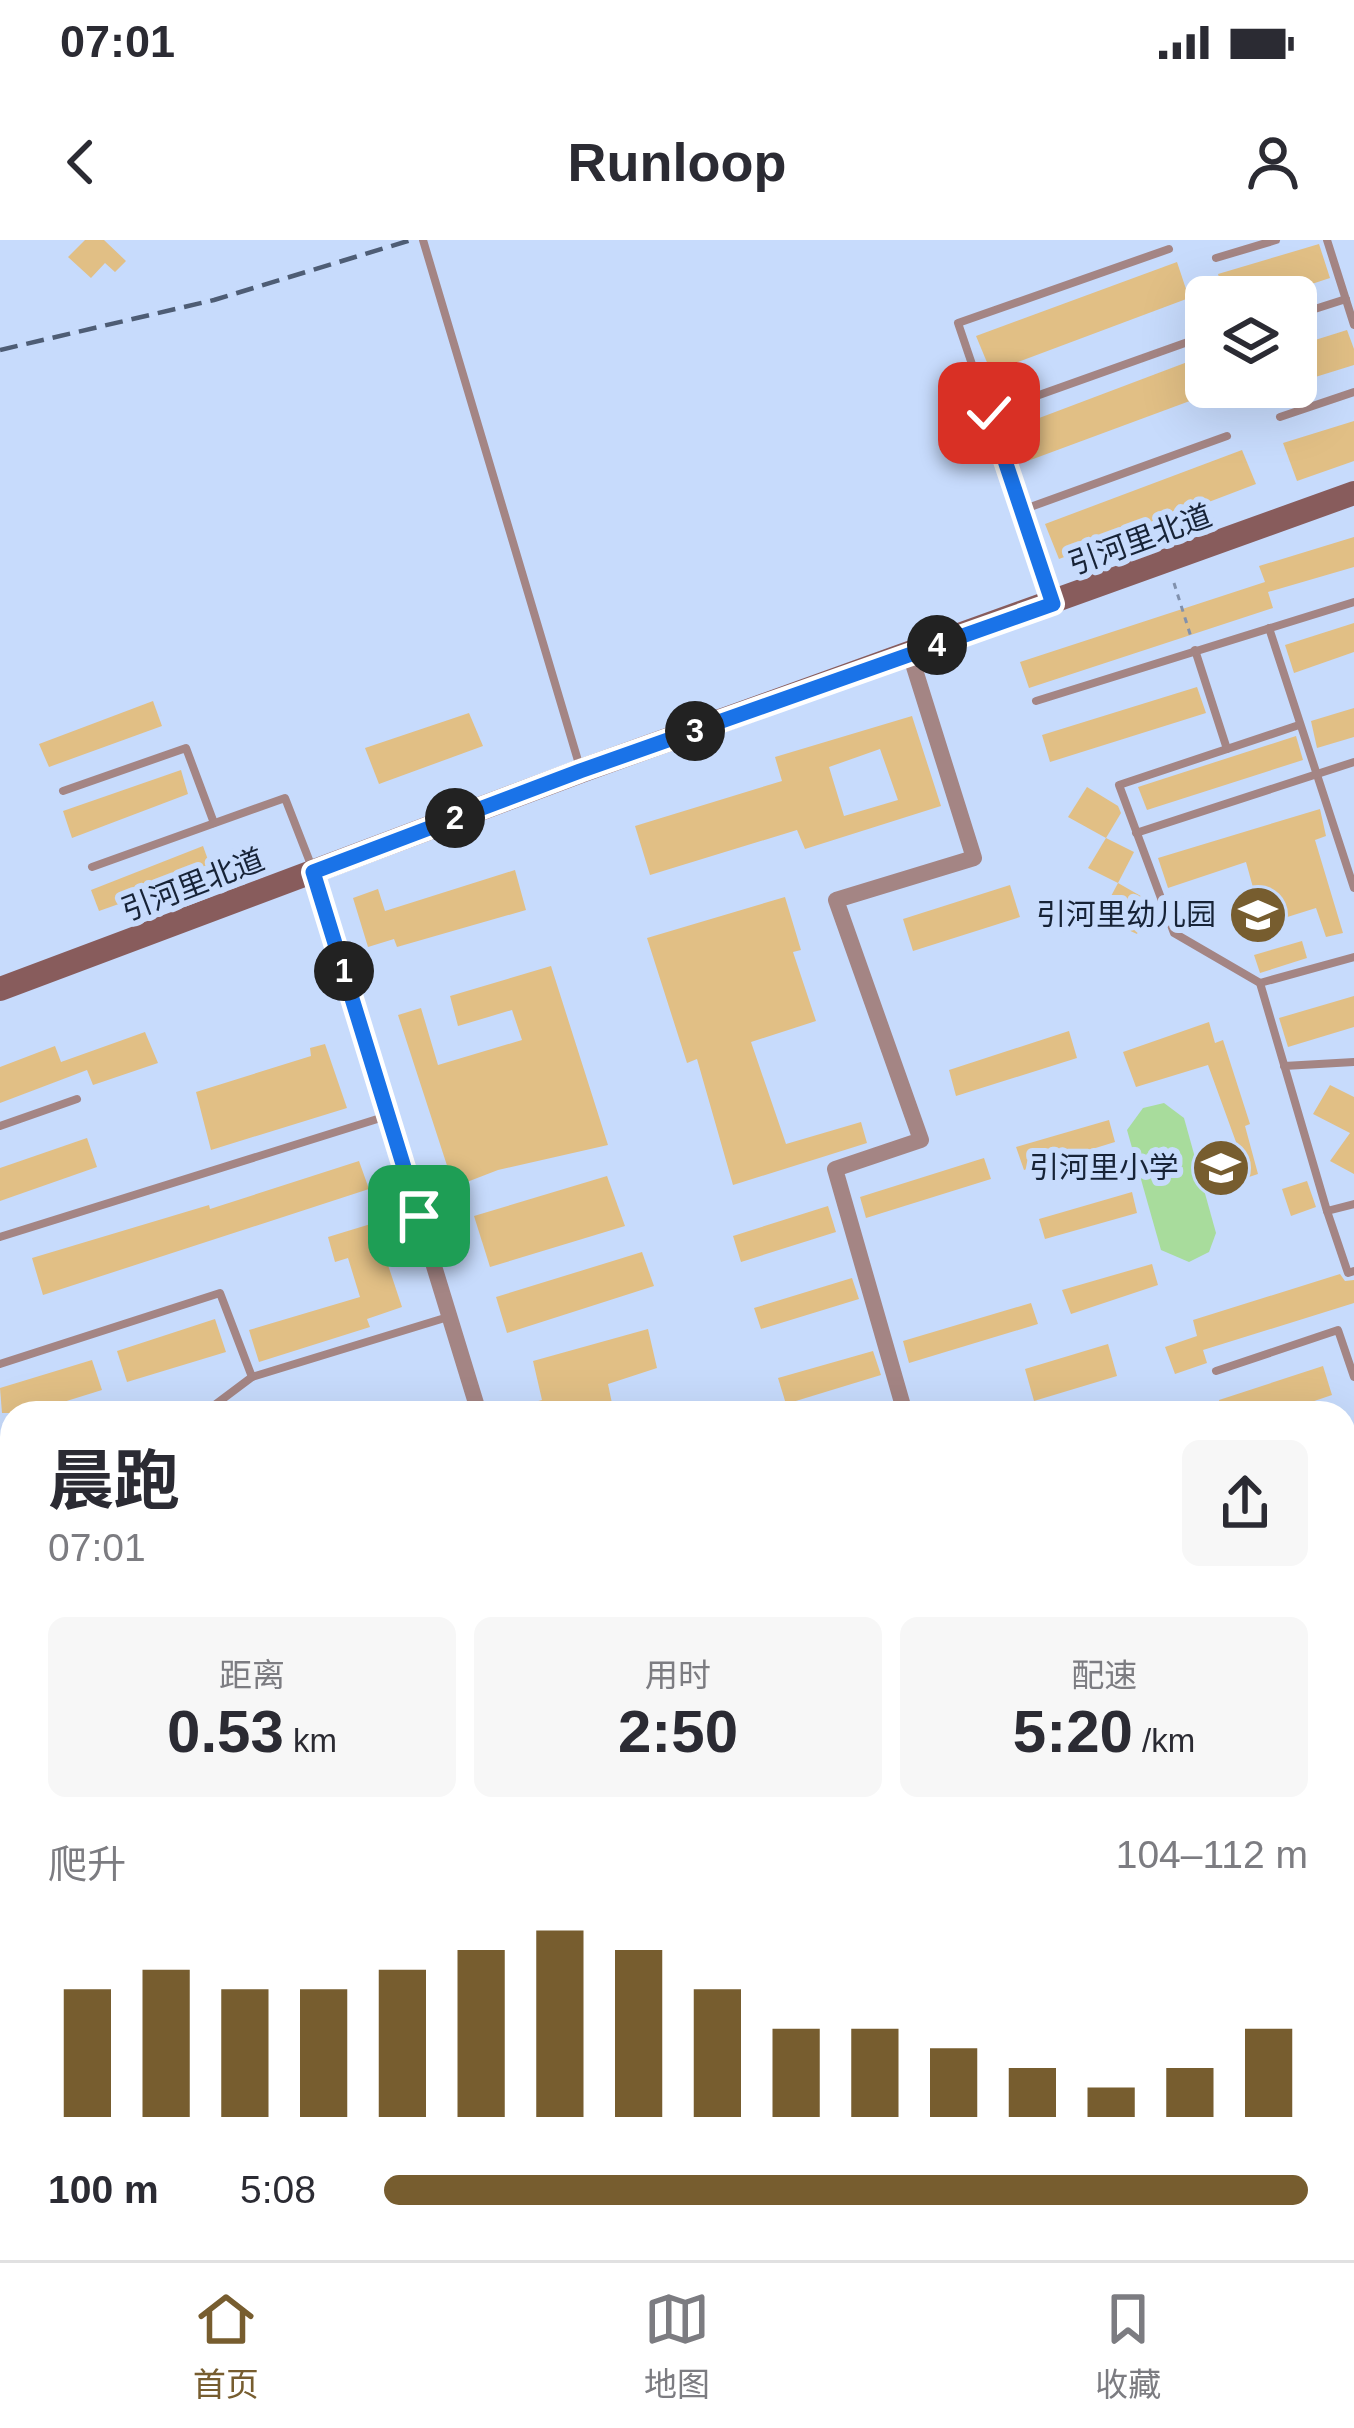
<!DOCTYPE html>
<html lang="zh">
<meta charset="utf-8">
<style>
body{margin:0;font-family:Arial,"Noto Sans SC",sans-serif;background:#f7f7f7;color:#2b2b33;height:100vh;display:flex;flex-direction:column;font-size:45px;white-space:nowrap}
*{box-sizing:border-box;margin:0}
p{font-size:39px;color:#7c7c81}
.icon{flex:none;width:66px;height:66px;fill:none;stroke:currentColor;stroke-width:2;stroke-linecap:round;stroke-linejoin:round}
.map{position:relative;flex:1;overflow:hidden}
.sheet{position:absolute;left:0px;top:1161px;width:1356px;height:861px;display:flex;flex-direction:column;background:#fff;border-radius:36px 36px 0 0;box-shadow:0 12px 48px #0002}
.sheet>*{flex:none}
.buttons{position:absolute;left:1185px;top:36px;display:grid;gap:24px}
.buttons a{display:grid;place-items:center;width:132px;height:132px;border-radius:18px;background:#fff;box-shadow:0 12px 48px #0002;font-size:60px}
.pin{position:absolute;display:grid;place-items:center;width:102px;height:102px;color:#fff;margin:-51px;border-radius:24px;box-shadow:0 6px 18px #0006}
.km{position:absolute;width:60px;height:60px;margin:-30px;border-radius:50%;background:#222;color:#fff;font-size:33px;line-height:60px;text-align:center}
.round{display:grid;place-items:center;flex:none;width:126px;height:126px;border-radius:18px;background:#f7f7f7}
.head{display:flex;align-items:center;justify-content:space-between;height:204px;padding:0 48px}
h1{font-size:66px;font-weight:700;line-height:90px}
.metrics{display:grid;grid-template-columns:repeat(3,1fr);gap:18px;height:204px;padding:12px 48px}
.metrics div{display:grid;align-content:center;border-radius:18px;background:#f7f7f7;text-align:center}
.metrics b{font-size:60px;font-weight:700}
.metrics small{font-size:33px;font-weight:400}
.metrics p{font-size:33px}
.chart{height:336px;padding:24px 48px}
.chart p{display:flex;justify-content:space-between}
.chart svg{width:100%;height:216px;margin-top:12px;stroke:#775d2f;stroke-width:6}
ul{padding:0 48px;list-style:none;font-size:39px}
li{display:grid;grid-template-columns:192px 144px 1fr;align-items:center;height:90px}
li i{height:30px;border-radius:15px;background:#775d2f}
.status{display:flex;justify-content:space-between;align-items:center;height:84px;padding:0 60px;background:#fff;direction:ltr}
.status svg{height:33px;fill:currentColor}
header{display:flex;justify-content:space-between;align-items:center;height:156px;padding:0 48px;background:#fff;font-size:54px;font-weight:700}
.dock{display:flex;justify-content:space-around;align-items:center;height:168px;border-top:3px solid #e1e1e2;background:#fff;font-size:33px;color:#7c7c81}
.dock a{display:grid;justify-items:center;gap:6px}
.dock .selected{color:#775d2f}
.map>svg:first-child{display:block}
.green{fill:#a8dc9c}
.building{fill:#e1bf85;fill-rule:evenodd}
.lines{fill:none;stroke-linecap:round;stroke-linejoin:round}
.path{stroke:#8191ad;stroke-width:3;stroke-dasharray:6 6;stroke-linecap:butt}
.lane{stroke:#a48584;stroke-width:8}
.street{stroke:#a48584;stroke-width:16}
.secondary{stroke:#885c5c;stroke-width:24}
.rail{stroke:#4e5d75;stroke-width:4.5;stroke-dasharray:18 9;stroke-linecap:butt}
.route-casing{stroke:#fff;stroke-width:24}
.route{stroke:#1a73e8;stroke-width:15}
.labels{text-anchor:middle;stroke-width:12;stroke-linejoin:round;paint-order:stroke}
.street-label{font-size:30px;fill:#172337;stroke:#c7dbfc}
.poi-label{font-size:30px;fill:#172337;stroke:#c7dbfc;text-anchor:end}
</style>
<div class="status"><b>07:01</b><svg viewBox="0 0 49 12"><path d="M0 12V9h3v3zM5 12V6h3v6zM10 12V3h3v9zM15 12V0h3v12zM26 1h20v11H26zM47 4h2v5h-2z"/></svg></div>
<header><svg class="icon" aria-label="back" viewBox="0 0 24 24"><path d="M15 5l-7 7 7 7"/></svg>Runloop<svg class="icon" aria-label="person" viewBox="0 0 24 24"><circle cx="12" cy="8" r="4"/><path d="M4 21q1-7 8-7t8 7"/></svg></header>
<div class="map">
<svg width="1354" height="2020" viewBox="0 0 1354 2020">
<rect width="100%" height="100%" fill="#c7dbfc"/>
<polygon class="green" points="1164,863 1184,878 1216,993 1209,1012 1189,1022 1161,1010 1127,890 1143,868"/>
<g class="building">
<polygon points="85,0 104,0 126,21 115,32 105,23 91,38 68,17"/>
<polygon points="1319,4 1330,38 1272,57 1225,57 1218,34"/>
<polygon points="1177,22 1189,58 991,132 976,96"/>
<polygon points="1347,90 1354,109 1354,125 1296,143 1296,106"/>
<polygon points="1206,115 1206,155 1025,222 1010,189"/>
<polygon points="1354,181 1354,221 1297,241 1283,203"/>
<polygon points="1242,210 1256,244 1059,319 1045,284"/>
<polygon points="1354,297 1354,327 1268,352 1273,368 1029,448 1020,422 1265,342 1259,326"/>
<polygon points="1354,383 1354,412 1294,433 1285,405"/>
<polygon points="1197,447 1206,473 1050,522 1042,495"/>
<polygon points="153,461 162,486 49,527 39,504"/>
<polygon points="1354,468 1354,497 1317,508 1311,481"/>
<polygon points="469,473 483,506 379,544 365,508"/>
<path d="M912,476L941,566L805,609L797,590L650,635L635,586L782,541L775,517ZM880,509L898,560L844,576L829,527Z"/>
<polygon points="1296,496 1303,520 1147,570 1138,547"/>
<polygon points="181,530 188,554 72,598 63,571"/>
<polygon points="1087,547 1118,566 1121,573 1106,598 1068,577"/>
<polygon points="1320,569 1326,596 1315,600 1343,693 1326,697 1316,668 1281,679 1260,673 1246,622 1168,648 1158,618"/>
<polygon points="1106,598 1134,612 1118,643 1088,628"/>
<polygon points="203,606 212,631 99,671 91,650"/>
<polygon points="515,630 526,670 397,707 394,699 368,707 353,658 378,649 385,671"/>
<polygon points="1118,643 1153,663 1137,694 1100,677"/>
<polygon points="1010,645 1020,677 913,711 903,679"/>
<polygon points="785,657 801,710 793,712 816,781 751,802 786,904 861,882 867,903 733,945 697,819 687,823 647,698"/>
<polygon points="1302,701 1307,718 1260,733 1254,715"/>
<polygon points="551,726 608,905 498,930 454,947 398,775 421,768 438,825 522,800 512,770 458,786 450,756"/>
<polygon points="1354,756 1354,787 1288,807 1279,778"/>
<polygon points="1209,782 1215,803 1223,800 1250,884 1245,886 1258,934 1249,937 1245,926 1215,935 1206,911 1236,902 1208,825 1136,847 1123,812"/>
<polygon points="1069,791 1077,818 956,856 949,830"/>
<polygon points="145,792 158,823 93,845 87,830 0,863 0,827 55,806 61,822"/>
<polygon points="325,804 347,868 211,910 196,852 311,816 310,808"/>
<polygon points="1330,845 1354,857 1354,934 1330,921 1350,893 1313,874"/>
<polygon points="1109,880 1115,902 1024,930 1016,907"/>
<polygon points="87,898 97,927 0,961 0,928"/>
<polygon points="984,918 991,939 866,978 860,957"/>
<polygon points="359,921 369,949 43,1055 32,1018 209,965 210,969"/>
<polygon points="607,936 625,986 490,1027 474,976"/>
<polygon points="1307,941 1316,967 1291,976 1282,949"/>
<polygon points="1132,952 1137,973 1045,999 1039,979"/>
<polygon points="828,966 836,992 741,1022 733,996"/>
<polygon points="374,983 402,1067 367,1079 370,1087 259,1122 249,1090 360,1057 348,1018 335,1022 328,997"/>
<polygon points="642,1012 654,1046 507,1093 496,1057"/>
<polygon points="1152,1024 1158,1045 1071,1074 1062,1050"/>
<polygon points="1340,1034 1345,1041 1354,1040 1354,1063 1203,1110 1207,1123 1175,1134 1165,1107 1197,1096 1193,1080"/>
<polygon points="852,1038 859,1059 761,1089 754,1068"/>
<polygon points="1031,1063 1038,1084 909,1123 903,1101"/>
<polygon points="215,1079 226,1112 127,1142 117,1111"/>
<polygon points="648,1089 657,1128 608,1144 614,1173 510,1173 509,1169 542,1160 533,1121"/>
<polygon points="1108,1104 1117,1136 1034,1161 1025,1129"/>
<polygon points="873,1111 881,1135 786,1164 778,1138"/>
<polygon points="92,1120 102,1150 28,1173 2,1173 0,1148"/>
<polygon points="1323,1126 1332,1155 1279,1173 1222,1173 1219,1160"/>
</g>
<g class="lines">
<polyline class="path" points="1174,343 1191,397"/>
<g class="lane">
<polyline points="423,0 579,524"/>
<polyline points="1327,0 1354,85"/>
<polyline points="1216,18 1276,0"/>
<polyline points="1296,75 1346,59"/>
<polyline points="989,173 1199,98"/>
<polyline points="1280,177 1354,152"/>
<polyline points="1022,270 1227,196"/>
<polyline points="1051,357 958,83 1169,9"/>
<polyline points="1269,388 1354,648"/>
<polyline points="1195,410 1227,509"/>
<polyline points="1036,461 1354,362"/>
<polyline points="1299,485 1119,545 1174,693 1260,743 1327,971 1354,964"/>
<polyline points="63,551 186,508 214,583"/>
<polyline points="1136,593 1354,522"/>
<polyline points="92,627 285,558 313,630"/>
<polyline points="1260,743 1354,717"/>
<polyline points="1284,826 1354,822"/>
<polyline points="0,886 77,859"/>
<polyline points="1327,971 1348,1033 1354,1031"/>
<polyline points="0,997 387,876"/>
<polyline points="0,1124 220,1053 252,1137 448,1077"/>
<polyline points="1216,1131 1338,1090 1354,1137"/>
<polyline points="204,1173 252,1137"/>
<polyline points="0,1240 12,1236"/>
<polyline points="1344,1263 1354,1259"/>
<polyline points="1344,1474 1354,1471"/>
<polyline points="1344,1527 1354,1558"/>
<polyline points="0,1948 12,1959"/>
<polyline points="70,2010 82,2020"/>
<polyline points="293,2010 307,2020"/>
<polyline points="754,2010 757,2020"/>
<polyline points="1106,2010 1110,2020"/>
</g>
<g class="street">
<polyline points="313,631 479,1173"/>
<polyline points="905,1173 835,929 921,900 836,660 974,618 910,414"/>
</g>
<g class="secondary">
<polyline points="0,749 581,531 1354,253"/>
<polyline points="1344,1358 1354,1355"/>
<polyline points="0,1442 12,1438"/>
<polyline points="0,1820 12,1833"/>
<polyline points="0,1849 12,1861"/>
<polyline points="179,2010 192,2020"/>
<polyline points="212,2010 226,2020"/>
<polyline points="1187,2010 1191,2020"/>
</g>
<polyline class="rail" points="0,110 214,60 411,0"/>
</g>
<g class="lines">
<g class="route-casing">
<polyline id="route" points="419,976 313,632 580,531 1053,364 989,173"/>
</g>
<use href="#route" class="route"/>
</g>
<defs>
<g id="school-disc" transform="scale(3)"><circle r="9.5" fill="#775d2f" stroke="#c7dbfc"/><path d="M0-5L7-2L0 1L-7-2ZM-4 1L0 2.5L4 1V4Q0 6-4 4Z" fill="#fff"/></g>
</defs>
<g fill-rule="evenodd">
<use href="#school-disc" x="1258" y="675"/>
<use href="#school-disc" x="1221" y="928"/>
</g>
<g class="labels">
<g class="street-label">
<text transform="translate(1140 300) rotate(-20)" y="10">引河里北道</text>
<text transform="translate(193 645) rotate(-21)" y="10">引河里北道</text>
</g>
<g class="poi-label">
<text x="1216" y="685">引河里幼儿园</text>
<text x="1179" y="938">引河里小学</text>
</g>
</g>
</svg>
<div class="buttons">
<a><svg class="icon" aria-label="layers" viewBox="0 0 24 24"><path d="M12 4l9 5-9 5-9-5zM3 14l9 5 9-5"/></svg></a>
</div>
<div class="pin" style="left:419px;top:976px;background:#1e9e55"><svg class="icon" aria-label="arrive" viewBox="0 0 24 24"><path d="M6 21V4h12l-3 4 3 4H6"/></svg></div>
<div class="pin" style="left:989px;top:173px;background:#d93025"><svg class="icon" aria-label="check" viewBox="0 0 24 24"><path d="M5 12l5 5 9-10"/></svg></div>
<b class="km" style="left:344px;top:731px">1</b>
<b class="km" style="left:455px;top:578px">2</b>
<b class="km" style="left:695px;top:491px">3</b>
<b class="km" style="left:937px;top:405px">4</b>
<section class="sheet">
<div class="head"><div><h1>晨跑</h1><p>07:01</p></div><a class="round"><svg class="icon" aria-label="share" viewBox="0 0 24 24"><path d="M12 15V3M7 8l5-5 5 5M5 13v7h14v-7"/></svg></a></div>
<div class="metrics">
<div><p>距离</p><b>0.53<small> km</small></b></div>
<div><p>用时</p><b>2:50</b></div>
<div><p>配速</p><b>5:20<small> /km</small></b></div>
</div>
<div class="chart"><p><span>爬升</span>104–112 m</p>
<svg viewBox="0 0 160 44" preserveAspectRatio="none"><path d="M5 44V18M15 44V14M25 44V18M35 44V18M45 44V14M55 44V10M65 44V6M75 44V10M85 44V18M95 44V26M105 44V26M115 44V30M125 44V34M135 44V38M145 44V34M155 44V26"/></svg>
</div>
<ul>
<li><b>100 m</b>5:08<i style="width:100%"></i></li>
</ul>
</section>
</div>
<nav class="dock">
<a class="selected"><svg class="icon" aria-label="home" viewBox="0 0 24 24"><path d="M3 11l9-7 9 7M6 9v11h12V9"/></svg>首页</a>
<a><svg class="icon" aria-label="map" viewBox="0 0 24 24"><path d="M3 6l6-2 6 2 6-2v14l-6 2-6-2-6 2zM9 4v14M15 6v14"/></svg>地图</a>
<a><svg class="icon" aria-label="saved" viewBox="0 0 24 24"><path d="M7 4h10v16l-5-4-5 4z"/></svg>收藏</a>
</nav>
